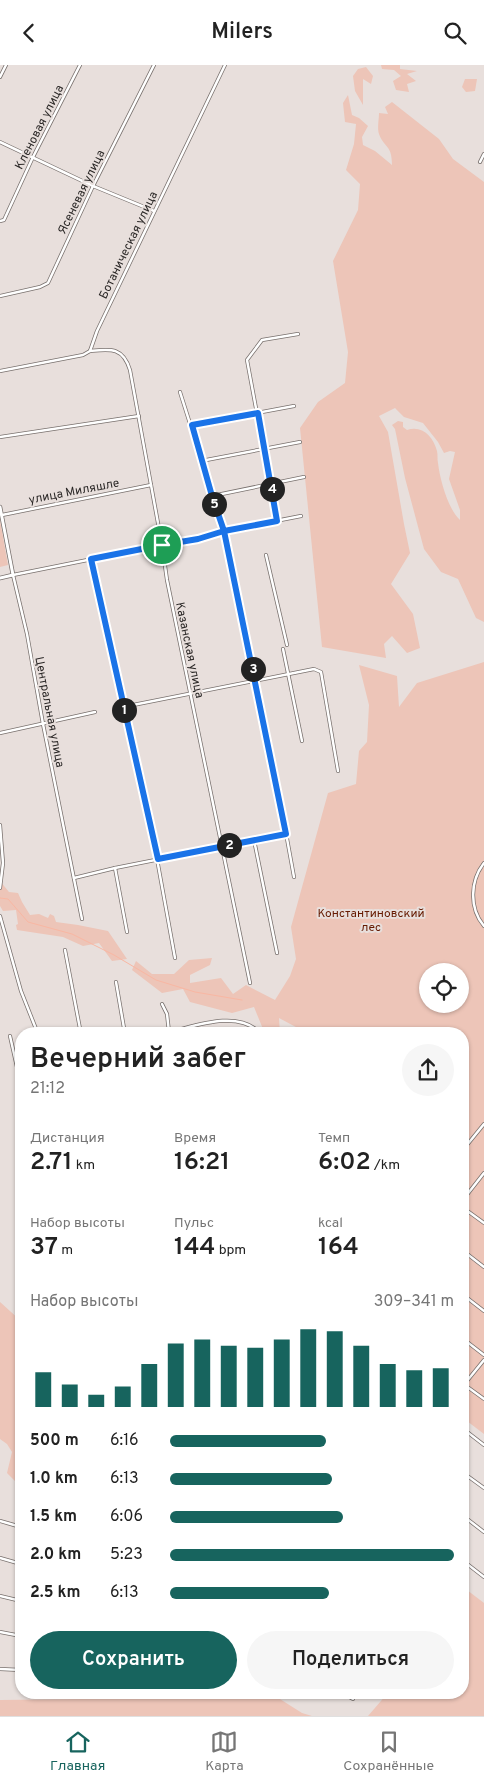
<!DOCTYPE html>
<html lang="ru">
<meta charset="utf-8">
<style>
body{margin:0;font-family:Overpass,sans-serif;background:#f6f6f6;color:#222;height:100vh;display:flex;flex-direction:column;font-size:19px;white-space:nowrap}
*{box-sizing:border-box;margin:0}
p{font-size:16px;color:#767676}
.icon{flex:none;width:28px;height:28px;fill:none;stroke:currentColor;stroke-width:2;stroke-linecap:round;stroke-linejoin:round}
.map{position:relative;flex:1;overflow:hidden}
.drawer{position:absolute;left:15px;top:962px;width:454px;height:672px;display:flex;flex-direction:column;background:#fff;border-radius:20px;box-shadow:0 1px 4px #0004}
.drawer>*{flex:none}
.tools{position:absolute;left:419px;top:898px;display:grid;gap:10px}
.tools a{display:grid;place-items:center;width:50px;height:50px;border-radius:50%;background:#fff;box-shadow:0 1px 4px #0004;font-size:25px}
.pin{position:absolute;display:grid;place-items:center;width:42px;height:42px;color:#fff;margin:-21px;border:2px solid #fff;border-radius:50%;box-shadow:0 1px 5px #0007}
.km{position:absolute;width:25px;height:25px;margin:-12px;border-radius:50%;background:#222;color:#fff;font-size:14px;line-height:25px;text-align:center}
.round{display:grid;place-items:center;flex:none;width:52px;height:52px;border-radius:26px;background:#f6f6f6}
.headline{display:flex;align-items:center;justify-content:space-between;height:85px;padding:0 15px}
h1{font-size:28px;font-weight:600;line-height:38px}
.stats{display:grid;grid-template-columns:repeat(3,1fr);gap:8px;height:85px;padding:5px 15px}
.stats div{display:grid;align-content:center}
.stats b{font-size:25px;font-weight:600}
.stats small{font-size:14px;font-weight:400}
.stats p{font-size:14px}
.chart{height:140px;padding:10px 15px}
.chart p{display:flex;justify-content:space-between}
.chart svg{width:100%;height:90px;margin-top:5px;stroke:#17645e;stroke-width:6}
.primary-button{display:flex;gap:10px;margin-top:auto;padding:10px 15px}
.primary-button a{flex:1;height:58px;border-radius:30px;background:#17645e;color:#fff;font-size:20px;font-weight:600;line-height:58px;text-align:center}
.primary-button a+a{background:#f6f6f6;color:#222}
ul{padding:0 15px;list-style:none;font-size:16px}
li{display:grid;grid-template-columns:80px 60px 1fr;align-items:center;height:38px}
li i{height:12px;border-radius:6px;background:#17645e}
header{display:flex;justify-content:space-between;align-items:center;height:65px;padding:0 15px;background:#fff;font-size:22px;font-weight:600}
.tab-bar{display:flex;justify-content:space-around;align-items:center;height:70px;border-top:1px solid #e0e0e0;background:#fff;font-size:14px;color:#767676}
.tab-bar a{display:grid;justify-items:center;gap:2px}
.tab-bar .on{color:#17645e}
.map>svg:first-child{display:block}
.green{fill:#edc5b8;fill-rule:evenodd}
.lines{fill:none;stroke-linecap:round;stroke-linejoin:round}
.stream{stroke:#f9b7a3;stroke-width:1}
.minor-casing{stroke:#78706d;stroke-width:4}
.tertiary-casing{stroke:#78706d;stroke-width:4.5}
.minor{stroke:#fff;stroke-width:2.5}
.tertiary{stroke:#fff;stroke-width:3}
.route-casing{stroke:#fff;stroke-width:10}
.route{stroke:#1a73e8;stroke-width:6}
.labels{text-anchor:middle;stroke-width:4;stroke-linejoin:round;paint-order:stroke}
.street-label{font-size:12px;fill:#2a2726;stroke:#e8dfdc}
.park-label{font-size:12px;fill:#661b02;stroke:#e8dfdc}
</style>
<header><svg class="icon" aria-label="back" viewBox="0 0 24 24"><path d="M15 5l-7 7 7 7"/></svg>Milers<svg class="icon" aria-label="search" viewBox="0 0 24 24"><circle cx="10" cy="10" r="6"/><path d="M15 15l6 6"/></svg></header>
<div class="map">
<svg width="484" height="1651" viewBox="0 0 484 1651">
<rect width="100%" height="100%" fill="#e8dfdc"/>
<g class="green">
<polygon points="381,0 400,0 400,4 417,6 407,9 416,16 407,19 409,27 396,25 393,16 401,11 394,5 382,4"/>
<polygon points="366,2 373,11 371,19 363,14 363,40 355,26 353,11 358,4"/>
<polygon points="465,14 477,14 475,26 466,27 462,22"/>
<path d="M348,30L352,50L359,53L368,61L362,72L363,80L375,86L392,100C392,79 384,83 379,69C377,63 379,54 379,48L388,49L385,42L392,37L439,74L453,94L484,117V557L476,553L458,514L441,507L424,484L405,413L395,364L392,360L398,356L403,357V362L407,365C422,360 433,371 437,386C438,390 437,394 438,398C440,415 448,444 460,455V445L449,414L455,387L450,386L444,388L438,377L423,358L404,352L395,343L379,351L388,367L404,459L410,488L391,519L413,549L420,583L407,588L392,571L384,579L386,593L322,582L300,363L318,337L345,318L348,287L333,196L358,145L360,119L346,105L354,79L356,59L345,57L343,38Z"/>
<polygon points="0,455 8,500 0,502"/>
<path d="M484,597V1369L463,1353L462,969H309L279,953L280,969H265L254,942L232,948L190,937L183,924L162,928L132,905L136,896L152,909H174L189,895L212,893L210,900L190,910V918L221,913L233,929L246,920L275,935L290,911L296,894L291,862L328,728L356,719L359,686L367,677L369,640L359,600L397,611L399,642L417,618ZM428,906H460V939H428Z"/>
<polygon points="0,816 9,827 18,828 22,837 30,850 39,849 48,853 50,849 54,851 56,857 78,860 108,866 127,894 112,896 99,878 83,881 63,872 17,865 16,860 18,859 16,845 3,846 0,841"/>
<polygon points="0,1237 21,1256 21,1422 7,1408 12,1387 7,1379 0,1374"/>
<polygon points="463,1522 484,1538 484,1651 368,1651 387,1629 462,1629"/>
<polygon points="87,1629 272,1629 302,1648 312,1651 0,1651 0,1635 82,1634"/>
</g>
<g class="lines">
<polyline class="stream" points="0,833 8,834 28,857 72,869 114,890 156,915 195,927 242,935"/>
<g class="minor-casing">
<g id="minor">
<polyline points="0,12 6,0"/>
<polyline points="0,77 93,121 154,146"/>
<polyline points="480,97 484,89"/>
<polyline points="0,156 4,155 33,92 80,0"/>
<polyline points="0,231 40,222 48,218 93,121 154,0"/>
<path d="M90,286C111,284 123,282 130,305L162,480L167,515L250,918"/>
<polyline points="0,306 83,290 90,286 97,266 225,0"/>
<polyline points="180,327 224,466 301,451"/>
<polyline points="192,360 294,341"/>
<polyline points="0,372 139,351"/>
<polyline points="201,396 300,377"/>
<polyline points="212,431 304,412"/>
<polyline points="2,450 151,420"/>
<polyline points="277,456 247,295 262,275 298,269"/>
<polyline points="266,490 287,580"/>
<polyline points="91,494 157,794 175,893"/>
<polyline points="283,584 302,676"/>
<polyline points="123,642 314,604 321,607 338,706"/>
<polyline points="0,668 95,647"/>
<polyline points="0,760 3,798 0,823"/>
<polyline points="254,775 277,888"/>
<path d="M484,798C470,816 469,843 484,861"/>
<polyline points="115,803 127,867"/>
<polyline points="74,813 115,803 286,769"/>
<polyline points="0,851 21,926 38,969"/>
<polyline points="82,854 43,659 27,569 13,510 162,480 198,474 224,466 273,697 294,812"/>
<polyline points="65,885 81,969"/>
<polyline points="116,917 125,969"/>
<polyline points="162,939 167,949 169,967"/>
<path d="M169,967C196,961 234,946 257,965L258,969"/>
<polyline points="10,971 17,1002 21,1026"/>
<polyline points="21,1035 21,1045"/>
<polyline points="462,1086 484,1059"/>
<polyline points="462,1136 484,1108"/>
<polyline points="462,1142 484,1158"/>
<polyline points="462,1185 484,1202"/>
<polyline points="462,1229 484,1246"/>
<polyline points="462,1273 484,1290"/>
<polyline points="462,1318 484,1334"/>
<polyline points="462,1322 484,1295"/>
<polyline points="462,1363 484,1380"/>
<polyline points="462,1407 484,1423"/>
<polyline points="462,1450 484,1467"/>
<polyline points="0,1456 21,1462"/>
<polyline points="0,1493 21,1499"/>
<polyline points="462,1495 484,1512"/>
<polyline points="0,1531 21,1536"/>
<polyline points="0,1567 21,1571"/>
<polyline points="0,1604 21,1605"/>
<polyline points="344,1629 353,1634"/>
</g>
</g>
<g class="tertiary-casing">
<polyline id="tertiary" points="0,442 13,510 0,513"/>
</g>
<use href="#minor" class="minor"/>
<use href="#tertiary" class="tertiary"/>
</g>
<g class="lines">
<g class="route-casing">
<polyline id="route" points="162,480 91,494 158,794 286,769 224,466 277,456 258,348 192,360 212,431 224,466 198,474 162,480"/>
</g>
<use href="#route" class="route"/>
</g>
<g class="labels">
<g class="street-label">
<text transform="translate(39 62) rotate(-63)" y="4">Кленовая улица</text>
<text transform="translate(81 127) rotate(-64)" y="4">Ясеневая улица</text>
<text transform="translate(128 180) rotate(-64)" y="4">Ботаническая улица</text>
<text transform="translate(74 426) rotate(-11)" y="4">улица Миляшле</text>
<text transform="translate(190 585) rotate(78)" y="4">Казанская улица</text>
<text transform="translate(50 647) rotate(79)" y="4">Центральная улица</text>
</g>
<g class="park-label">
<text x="371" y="852">Константиновский<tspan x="371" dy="14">лес</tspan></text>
</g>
</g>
</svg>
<div class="tools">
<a><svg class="icon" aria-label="locate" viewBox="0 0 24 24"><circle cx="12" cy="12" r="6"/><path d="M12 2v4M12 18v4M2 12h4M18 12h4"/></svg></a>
</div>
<div class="pin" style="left:162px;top:480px;background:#1e9e55"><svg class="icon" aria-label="arrive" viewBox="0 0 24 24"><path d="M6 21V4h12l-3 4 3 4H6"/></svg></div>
<b class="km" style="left:124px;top:645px">1</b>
<b class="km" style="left:229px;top:780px">2</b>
<b class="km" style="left:253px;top:604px">3</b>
<b class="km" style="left:272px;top:424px">4</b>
<b class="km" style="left:214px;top:439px">5</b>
<section class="drawer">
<div class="headline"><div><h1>Вечерний забег</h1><p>21:12</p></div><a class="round"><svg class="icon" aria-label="share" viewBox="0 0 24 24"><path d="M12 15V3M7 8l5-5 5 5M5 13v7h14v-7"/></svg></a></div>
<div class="stats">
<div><p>Дистанция</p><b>2.71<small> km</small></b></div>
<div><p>Время</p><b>16:21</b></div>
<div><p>Темп</p><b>6:02<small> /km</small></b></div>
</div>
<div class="stats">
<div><p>Набор высоты</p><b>37<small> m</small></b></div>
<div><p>Пульс</p><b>144<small> bpm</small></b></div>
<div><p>kcal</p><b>164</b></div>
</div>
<div class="chart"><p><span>Набор высоты</span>309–341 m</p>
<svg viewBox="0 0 160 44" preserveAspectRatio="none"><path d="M5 44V27M15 44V33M25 44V38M35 44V34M45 44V23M55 44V13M65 44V11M75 44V14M85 44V15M95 44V11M105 44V6M115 44V7M125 44V14M135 44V23M145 44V26M155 44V25"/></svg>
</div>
<ul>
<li><b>500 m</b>6:16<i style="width:55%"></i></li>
<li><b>1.0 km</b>6:13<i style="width:57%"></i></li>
<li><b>1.5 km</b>6:06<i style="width:61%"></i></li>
<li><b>2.0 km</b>5:23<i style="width:100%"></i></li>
<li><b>2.5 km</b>6:13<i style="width:56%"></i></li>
</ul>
<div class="primary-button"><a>Сохранить</a><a>Поделиться</a></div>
</section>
</div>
<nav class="tab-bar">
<a class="on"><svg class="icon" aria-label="home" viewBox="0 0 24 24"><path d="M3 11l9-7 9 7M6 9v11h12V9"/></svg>Главная</a>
<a><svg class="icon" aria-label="map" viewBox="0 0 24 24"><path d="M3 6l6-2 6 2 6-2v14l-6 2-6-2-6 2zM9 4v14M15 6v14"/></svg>Карта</a>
<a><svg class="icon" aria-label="saved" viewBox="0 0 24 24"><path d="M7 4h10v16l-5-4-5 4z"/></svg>Сохранённые</a>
</nav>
